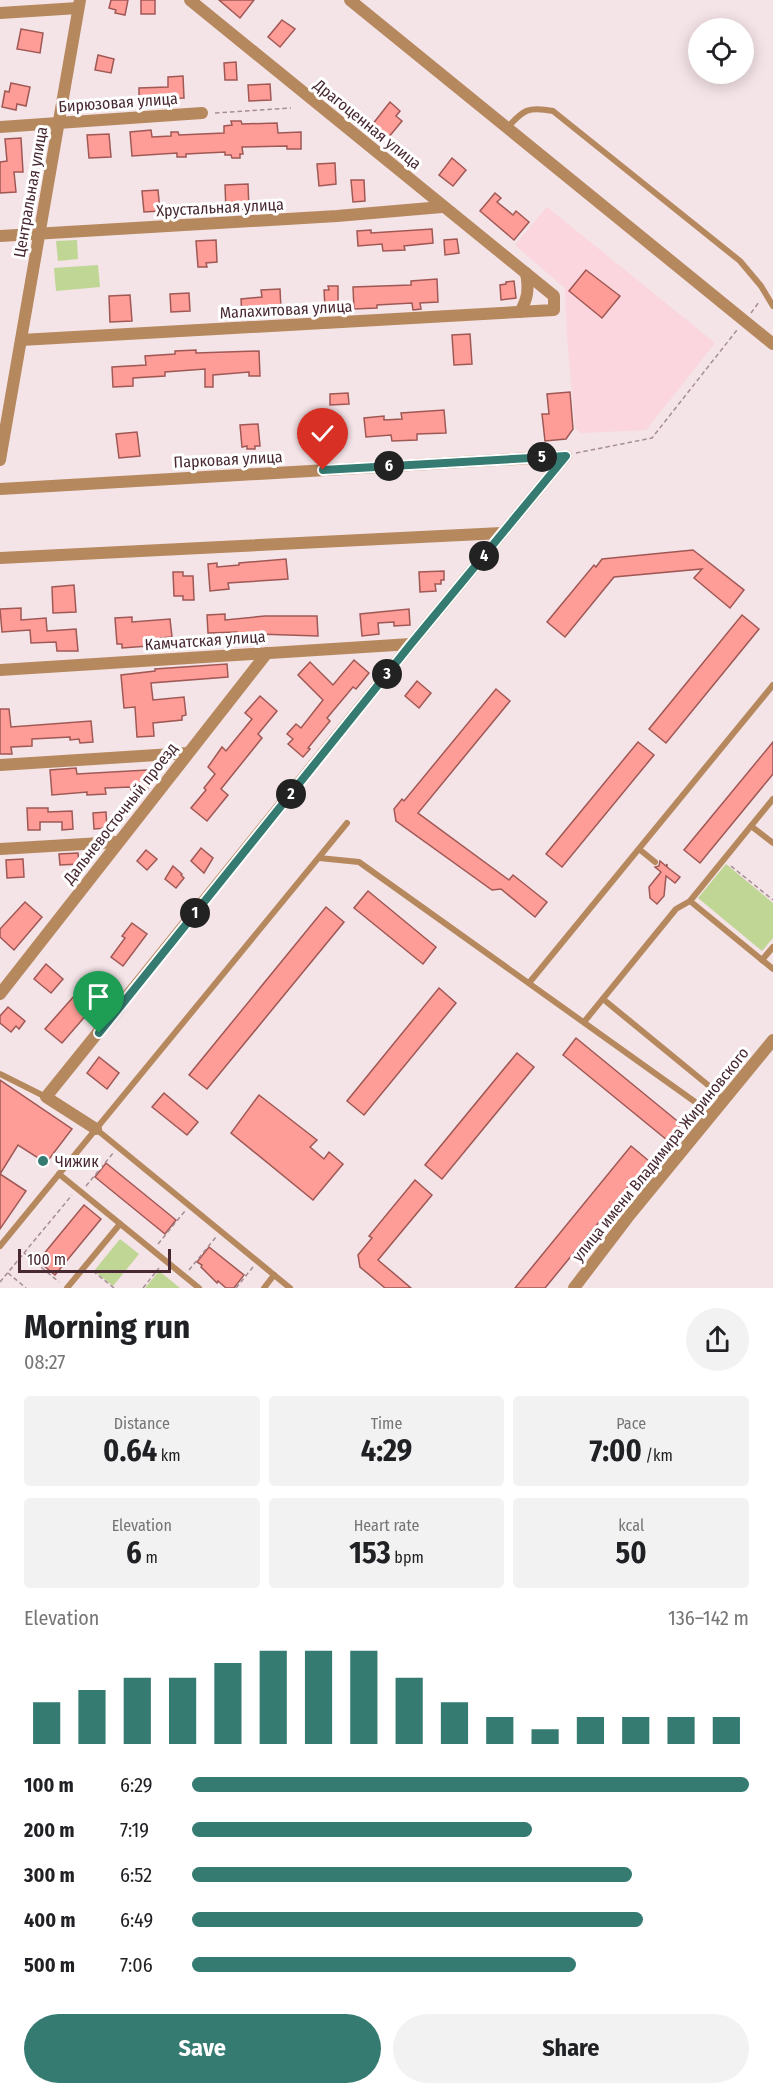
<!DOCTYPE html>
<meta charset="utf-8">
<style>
body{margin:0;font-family:"Fira Sans Condensed",sans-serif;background:#f2f2f2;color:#202124;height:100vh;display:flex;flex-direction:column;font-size:22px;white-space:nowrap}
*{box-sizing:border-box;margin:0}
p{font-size:20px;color:#757577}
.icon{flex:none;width:33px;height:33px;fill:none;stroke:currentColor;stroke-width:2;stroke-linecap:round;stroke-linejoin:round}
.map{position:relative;height:1288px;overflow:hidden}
.side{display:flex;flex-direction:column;background:#fff;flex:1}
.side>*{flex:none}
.buttons{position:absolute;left:688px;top:18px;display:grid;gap:12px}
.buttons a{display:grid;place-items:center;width:66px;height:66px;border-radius:50%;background:#fff;box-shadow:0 3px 15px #0003;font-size:30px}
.scale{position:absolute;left:18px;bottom:15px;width:153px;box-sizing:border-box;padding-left:6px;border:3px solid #482931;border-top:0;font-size:16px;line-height:21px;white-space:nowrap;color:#482931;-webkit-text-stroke:4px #fff;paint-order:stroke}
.pin{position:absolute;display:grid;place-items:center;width:51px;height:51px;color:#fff;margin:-62px -26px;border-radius:50% 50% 50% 0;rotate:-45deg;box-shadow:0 0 6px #0007}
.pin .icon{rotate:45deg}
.km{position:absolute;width:30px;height:30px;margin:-15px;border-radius:50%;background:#222;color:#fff;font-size:16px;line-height:30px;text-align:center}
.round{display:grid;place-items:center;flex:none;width:63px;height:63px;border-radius:32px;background:#f2f2f2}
.overview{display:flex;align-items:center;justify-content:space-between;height:102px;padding:0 24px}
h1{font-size:33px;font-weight:700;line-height:45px}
.stats{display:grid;grid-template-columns:repeat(3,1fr);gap:9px;height:102px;padding:6px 24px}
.stats div{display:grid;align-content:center;border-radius:6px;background:#f2f2f2;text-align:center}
.stats b{font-size:30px;font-weight:700}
.stats small{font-size:16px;font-weight:400}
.stats p{font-size:16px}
.chart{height:168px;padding:12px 24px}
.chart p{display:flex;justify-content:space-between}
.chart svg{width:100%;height:108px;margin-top:6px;stroke:#357b72;stroke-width:6}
.action{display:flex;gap:12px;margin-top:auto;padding:12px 24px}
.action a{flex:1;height:69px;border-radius:36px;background:#357b72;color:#fff;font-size:24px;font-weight:700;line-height:69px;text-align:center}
.action a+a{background:#f2f2f2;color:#202124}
ul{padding:0 24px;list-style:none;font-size:20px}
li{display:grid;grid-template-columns:96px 72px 1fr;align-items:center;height:45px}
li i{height:15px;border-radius:8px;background:#357b72}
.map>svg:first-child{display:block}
.built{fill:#fbd6de}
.green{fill:#c0d694}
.building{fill:#fe9d97;stroke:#a05855;stroke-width:1.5}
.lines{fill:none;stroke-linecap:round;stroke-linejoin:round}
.path{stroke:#a68e94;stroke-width:1.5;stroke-dasharray:4.5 3;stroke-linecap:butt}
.lane{stroke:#b6885e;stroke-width:6}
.street{stroke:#b6885e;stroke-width:12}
.route-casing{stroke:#fff;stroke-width:12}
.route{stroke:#357b72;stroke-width:8}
.poi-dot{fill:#357b72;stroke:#fff;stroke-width:2}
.labels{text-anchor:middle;stroke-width:6;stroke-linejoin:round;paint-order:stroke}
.street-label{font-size:16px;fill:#482931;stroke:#fff}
.poi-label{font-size:16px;fill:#482931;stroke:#fff;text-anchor:start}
</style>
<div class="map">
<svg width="773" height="1288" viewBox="0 0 773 1288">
<rect width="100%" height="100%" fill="#f4e3e7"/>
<polygon class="built" points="547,207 715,343 646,430 581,433 575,427 567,336 565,288 515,245"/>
<g class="green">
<polygon points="77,240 78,259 58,261 56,241"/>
<polygon points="98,265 100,287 56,291 54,268"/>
<polygon points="726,864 773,903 773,938 762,951 698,898"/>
<polygon points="120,1239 139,1254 113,1286 94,1271"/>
<polygon points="159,1271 180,1288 145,1288"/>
</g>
<g class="building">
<polygon points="111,0 128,0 125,15 115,13 116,10 109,8"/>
<rect x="141" y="0" width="14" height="14"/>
<polygon points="219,0 254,0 240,18"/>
<polygon points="282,20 295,29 280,47 268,37"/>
<polygon points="21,29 43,33 40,53 17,49"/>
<polygon points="98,55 114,59 111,73 95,70"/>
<polygon points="236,62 237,80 225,80 224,63"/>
<polygon points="183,76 184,98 156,99 156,102 153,103 139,103 139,88 168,87 168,77"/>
<polygon points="11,83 30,87 26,106 17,104 16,110 2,107 5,91 9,92"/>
<polygon points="270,84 271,100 249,101 248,85"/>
<polygon points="390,102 400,111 396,116 402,121 388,138 372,125"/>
<polygon points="231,121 241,121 242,124 277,123 278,133 301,132 301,149 287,149 287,146 242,147 243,154 240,154 240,158 232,158 231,155 225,155 225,152 186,154 186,157 177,157 177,153 132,156 130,132 151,130 152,137 171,136 171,132 178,132 179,135 224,133 224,126 232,125"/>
<polygon points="109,134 111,157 89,158 87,135"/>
<polygon points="21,138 23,172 14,172 16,192 0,193 0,162 7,161 5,139"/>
<polygon points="452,158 466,170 453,186 439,175"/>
<polygon points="335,163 336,184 319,186 317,164"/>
<polygon points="351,180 364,180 365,201 353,202"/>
<polygon points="248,184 249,209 226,210 225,185"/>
<polygon points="158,190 160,211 144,212 142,191"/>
<polygon points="495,193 501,198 497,202 513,215 516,211 529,222 514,240 480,211"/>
<polygon points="432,229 433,243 404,246 405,250 383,251 382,244 358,246 357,231 371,230 371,233"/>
<polygon points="457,239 459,253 445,255 444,240"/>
<polygon points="216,240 217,262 206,263 207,267 198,267 196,241"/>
<polygon points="586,270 620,296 602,318 569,291"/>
<polygon points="437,279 438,302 420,303 421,309 413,310 412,303 377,305 377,308 354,309 353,287 411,285 411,281"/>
<polygon points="514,281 516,298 501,300 500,285 506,284 506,282"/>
<polygon points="328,286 338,286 338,307 325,307 324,290 329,290"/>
<polygon points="280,289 281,310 254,312 255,316 242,316 241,299 262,297 261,290"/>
<polygon points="189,293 190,311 171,312 170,294"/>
<polygon points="130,295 132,321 110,322 109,296"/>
<polygon points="470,334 472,364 454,365 452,335"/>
<polygon points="196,350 196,353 259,351 260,376 249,376 249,372 213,375 213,387 205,387 205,369 165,372 165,376 133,378 133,386 113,387 112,367 146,365 145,356 175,354 175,351"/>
<polygon points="570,392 573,429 566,439 545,441 542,414 549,414 547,394"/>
<polygon points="348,393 349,404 330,405 330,394"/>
<polygon points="444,410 446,433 417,434 417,440 392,441 391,435 366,437 364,418 384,416 384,420 402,419 401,413"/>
<polygon points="321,423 322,442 308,443 307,424"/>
<polygon points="258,424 260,446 255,446 255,449 247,449 247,446 242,447 240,425"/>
<polygon points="137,432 140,456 119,458 116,434"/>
<polygon points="693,550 744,590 730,608 694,578 702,569 614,577 565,637 547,622 594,565 596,567 602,559"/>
<polygon points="286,559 288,579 228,583 229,589 210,591 208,564 217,563 217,567 239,565 239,563"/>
<polygon points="444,571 444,580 441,580 441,584 435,584 436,591 420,592 419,572"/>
<polygon points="173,572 183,572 183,576 193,576 194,600 183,600 183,596 174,596"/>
<polygon points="74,585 76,612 53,613 52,587"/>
<polygon points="21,608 21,620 46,618 47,631 76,629 78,651 57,651 56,642 31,643 30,630 2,632 0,609"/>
<polygon points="409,609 410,625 394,626 394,622 378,623 379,634 362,636 360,614"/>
<polygon points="225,614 225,620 265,616 317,616 318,636 257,634 257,639 250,639 250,642 237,643 237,632 208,633 207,615"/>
<polygon points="742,615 759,629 666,743 649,729"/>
<polygon points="132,617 132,622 170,619 172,637 161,638 162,645 122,648 122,644 117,644 115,618"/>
<polygon points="354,660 369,673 356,689 353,687 327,718 330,721 308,748 310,749 303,757 288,744 293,739 287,734 296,724 301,728 323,700 298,675 310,662 333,685"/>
<polygon points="227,664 228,677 151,683 153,700 184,697 186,715 182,716 182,720 153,723 154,736 137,737 135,707 124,708 121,675 155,671 155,669"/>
<polygon points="417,681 431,693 419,708 405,696"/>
<polygon points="496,689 510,701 418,813 509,880 513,875 547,902 535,917 501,889 492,890 396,821 394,809 402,799 404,801"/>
<polygon points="260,696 277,711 258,734 262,738 221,789 228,795 207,821 191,808 206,790 204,788 215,774 208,767 222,747 226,751 252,719 245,713"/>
<polygon points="0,709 9,709 11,727 91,721 93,742 80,743 79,739 70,740 70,737 32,739 32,746 11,747 12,754 0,754"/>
<polygon points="638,742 654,755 562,867 546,854"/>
<polygon points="773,742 773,774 700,863 684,850"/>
<polygon points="76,768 77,774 147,770 148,790 131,791 131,787 105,788 106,794 87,795 87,792 52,795 50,770"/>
<polygon points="27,808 48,808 48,812 72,811 73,829 62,830 62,822 40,822 40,830 28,830"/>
<polygon points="106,812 107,828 94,829 93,813"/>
<polygon points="201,848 213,858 204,873 191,861"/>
<polygon points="146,850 157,859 147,870 137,861"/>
<polygon points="78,853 79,864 60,865 59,854"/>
<polygon points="23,859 24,877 7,878 6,860"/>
<polygon points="660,861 666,866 667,864 667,867 680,877 675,883 666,876 664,896 657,904 650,898 649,887 661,872 655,867 659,866"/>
<polygon points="173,866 182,874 181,875 184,878 176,888 165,879"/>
<polygon points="368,891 436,947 423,964 354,908"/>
<polygon points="25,902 42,917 14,950 0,937 0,929"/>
<polygon points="326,907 344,922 207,1089 189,1075"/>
<polygon points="132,923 147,934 123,966 111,957 125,938 122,936"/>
<polygon points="46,964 63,979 51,993 34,979"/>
<polygon points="82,987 92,996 88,1001 94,1006 62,1043 45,1029"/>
<polygon points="439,988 456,1003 364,1115 347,1101"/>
<polygon points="8,1007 25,1021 19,1029 16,1026 11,1032 0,1023 0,1016"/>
<polygon points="576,1038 681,1124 667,1140 563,1055"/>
<polygon points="517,1053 534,1067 442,1179 425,1165"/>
<polygon points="99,1057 119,1073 107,1089 87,1073"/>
<polygon points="0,1080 72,1129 46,1163 18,1145 0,1174 26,1191 0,1229"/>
<polygon points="164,1093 198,1122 187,1135 152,1107"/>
<polygon points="259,1095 317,1140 310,1147 324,1159 329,1152 343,1164 313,1200 231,1133"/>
<polygon points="631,1146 649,1161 545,1288 515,1288"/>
<polygon points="106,1163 176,1220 165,1234 95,1177"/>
<polygon points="415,1180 432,1195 378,1260 411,1288 385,1288 360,1267 358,1255 372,1238 369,1236"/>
<polygon points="84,1205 101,1219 55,1275 38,1261"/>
<polygon points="209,1247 244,1275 234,1288 226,1288 218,1281 217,1283 201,1267 202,1265 197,1262"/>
</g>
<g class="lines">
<g class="path">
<polyline points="215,113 291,108"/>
<polyline points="751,313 759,302"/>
<polyline points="576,453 652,438 737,330"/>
<polyline points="731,866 773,900"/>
<polyline points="86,1186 114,1152"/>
<polyline points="158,1244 185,1211"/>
<polyline points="24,1253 59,1282"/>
<polyline points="189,1270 216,1237"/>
<polyline points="93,1271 114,1288"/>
<polyline points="8,1273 26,1288"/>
<polyline points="0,1282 72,1195"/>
<polyline points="143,1288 159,1268"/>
<polyline points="236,1288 253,1267"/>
</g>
<g class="lane">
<path d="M507,128C523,110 528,106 553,111L740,261L761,286L773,306"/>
<polyline points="773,799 690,901 773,969"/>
<polyline points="751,826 773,843"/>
<polyline points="639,849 655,862"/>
<polyline points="319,858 359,862 712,1114"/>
<polyline points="762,960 773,947"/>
<polyline points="529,983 773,685"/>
<polyline points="603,999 725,1099"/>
<polyline points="584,1022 676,909 690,901"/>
<polyline points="0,1074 46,1097"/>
<polyline points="96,1129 290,1288"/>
<polyline points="59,1174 199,1288"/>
<polyline points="0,1246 347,823"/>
<polyline points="67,1288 120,1224"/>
<polyline points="264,1288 274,1275"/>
</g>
<g class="street">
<polyline points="350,0 773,344"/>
<polyline points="0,13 78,8"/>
<polyline points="0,127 202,113"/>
<polyline points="0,236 337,216 442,207"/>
<path d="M520,312C528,298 529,289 526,273"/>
<polyline points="21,340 554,310 554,296 190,0"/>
<polyline points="0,460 80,0"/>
<polyline points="0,489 566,456"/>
<polyline points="0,558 502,533"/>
<polyline points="0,670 411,644"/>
<polyline points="0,765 188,753"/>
<polyline points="0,849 118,842"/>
<polyline points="0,994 267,653"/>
<polyline points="96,1129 46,1097 411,644 566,456"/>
<polyline points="574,1288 628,1217 773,1040"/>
</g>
</g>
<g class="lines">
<g class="route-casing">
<polyline id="route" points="99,1033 411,644 566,456 323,470"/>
</g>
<use href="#route" class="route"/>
</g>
<circle class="poi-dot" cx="43" cy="1161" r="6"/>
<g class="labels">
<g class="street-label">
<text transform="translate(118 102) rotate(-4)" y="6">Бирюзовая улица</text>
<text transform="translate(368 124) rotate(39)" y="6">Драгоценная улица</text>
<text transform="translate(30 192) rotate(-80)" y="6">Центральная улица</text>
<text transform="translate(220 207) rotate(-3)" y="6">Хрустальная улица</text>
<text transform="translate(286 309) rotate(-3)" y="6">Малахитовая улица</text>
<text transform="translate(228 459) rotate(-3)" y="6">Парковая улица</text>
<text transform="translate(205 640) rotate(-4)" y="6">Камчатская улица</text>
<text transform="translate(120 813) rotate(-52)" y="6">Дальневосточный проезд</text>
<text transform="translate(660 1154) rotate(-51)" y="6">улица имени Владимира Жириновского</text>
</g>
<g class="poi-label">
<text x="55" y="1167">Чижик</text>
</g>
</g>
</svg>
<div class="buttons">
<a><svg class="icon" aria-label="locate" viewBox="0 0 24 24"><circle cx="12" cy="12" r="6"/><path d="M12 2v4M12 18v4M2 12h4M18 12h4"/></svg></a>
</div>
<div class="scale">100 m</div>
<div class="pin" style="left:99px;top:1033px;background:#1e9e55"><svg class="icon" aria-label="arrive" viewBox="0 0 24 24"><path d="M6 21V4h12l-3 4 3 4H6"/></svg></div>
<div class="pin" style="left:323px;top:470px;background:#d93025"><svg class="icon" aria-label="check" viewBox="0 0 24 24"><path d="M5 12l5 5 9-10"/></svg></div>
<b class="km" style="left:195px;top:913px">1</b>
<b class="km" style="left:291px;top:794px">2</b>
<b class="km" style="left:387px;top:674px">3</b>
<b class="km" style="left:484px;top:556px">4</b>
<b class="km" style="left:542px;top:457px">5</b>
<b class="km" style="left:389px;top:466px">6</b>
</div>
<section class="side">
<div class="overview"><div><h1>Morning run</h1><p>08:27</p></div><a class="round"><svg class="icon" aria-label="share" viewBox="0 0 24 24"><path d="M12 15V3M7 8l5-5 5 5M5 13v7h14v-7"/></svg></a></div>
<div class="stats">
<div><p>Distance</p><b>0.64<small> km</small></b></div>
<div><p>Time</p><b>4:29</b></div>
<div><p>Pace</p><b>7:00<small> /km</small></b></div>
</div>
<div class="stats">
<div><p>Elevation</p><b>6<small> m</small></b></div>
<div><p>Heart rate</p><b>153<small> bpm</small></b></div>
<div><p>kcal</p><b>50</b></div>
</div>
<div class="chart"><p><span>Elevation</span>136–142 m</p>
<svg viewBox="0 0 160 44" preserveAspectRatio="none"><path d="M5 44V27M15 44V22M25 44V17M35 44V17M45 44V11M55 44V6M65 44V6M75 44V6M85 44V17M95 44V27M105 44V33M115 44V38M125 44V33M135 44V33M145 44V33M155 44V33"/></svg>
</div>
<ul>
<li><b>100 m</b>6:29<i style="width:100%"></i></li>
<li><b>200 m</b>7:19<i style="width:61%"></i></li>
<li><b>300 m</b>6:52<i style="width:79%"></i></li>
<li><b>400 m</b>6:49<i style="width:81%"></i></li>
<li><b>500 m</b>7:06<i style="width:69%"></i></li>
</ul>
<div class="action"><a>Save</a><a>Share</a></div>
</section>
